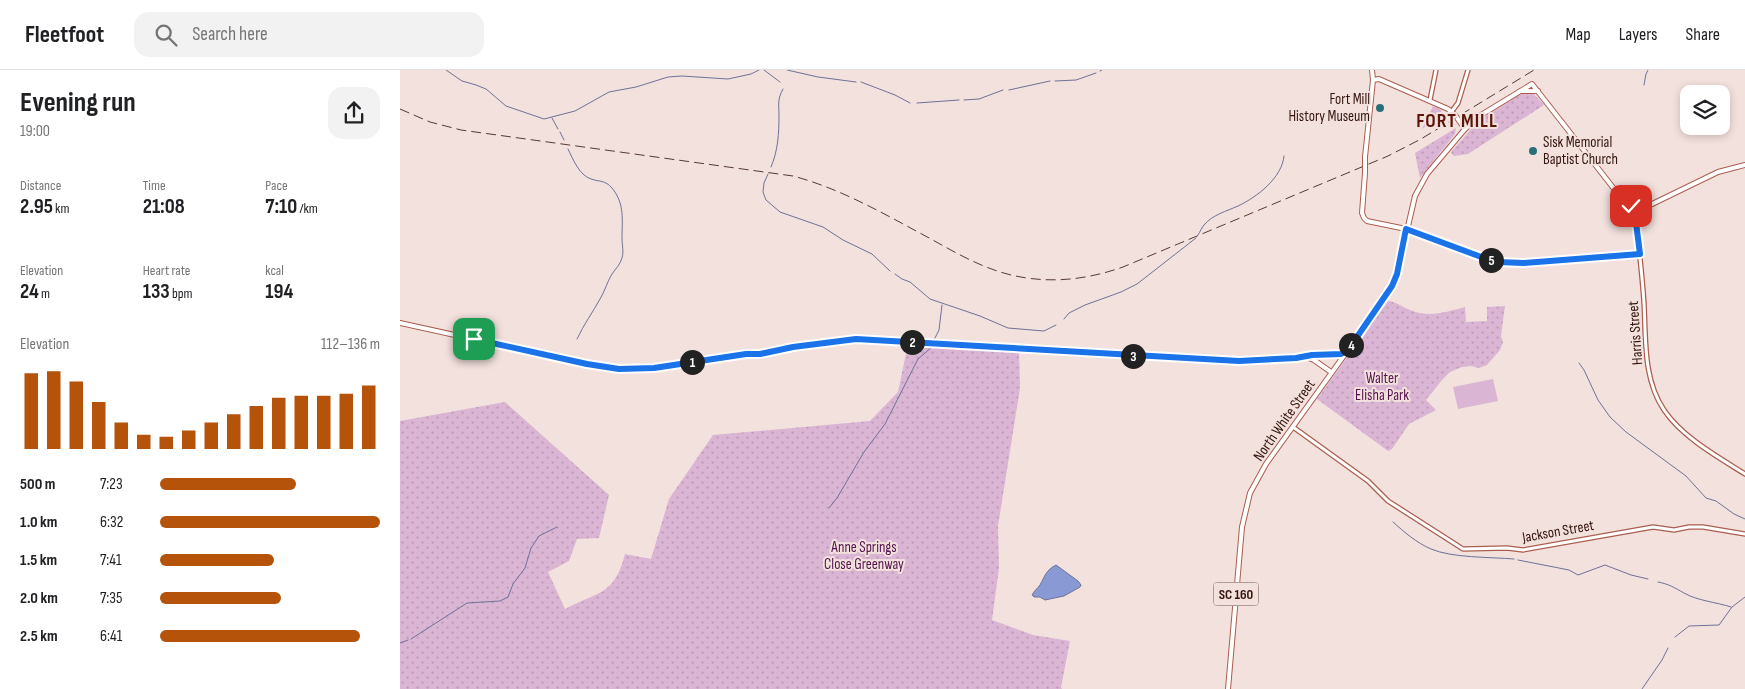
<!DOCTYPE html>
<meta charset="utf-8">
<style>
body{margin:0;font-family:"Sofia Sans Condensed",sans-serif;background:#f2f2f2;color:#202124;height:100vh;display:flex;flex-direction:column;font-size:19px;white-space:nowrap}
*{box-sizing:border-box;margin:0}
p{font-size:16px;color:#757577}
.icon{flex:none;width:28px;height:28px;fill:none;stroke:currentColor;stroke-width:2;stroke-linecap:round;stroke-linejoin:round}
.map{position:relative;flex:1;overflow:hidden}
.sheet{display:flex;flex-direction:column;background:#fff;width:400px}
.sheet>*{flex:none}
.tools{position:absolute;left:1280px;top:15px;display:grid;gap:10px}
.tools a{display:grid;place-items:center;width:50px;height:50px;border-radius:10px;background:#fff;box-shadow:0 2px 8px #0003;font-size:25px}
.pin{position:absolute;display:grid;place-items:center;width:42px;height:42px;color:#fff;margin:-21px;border-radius:10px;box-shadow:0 2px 8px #0006}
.km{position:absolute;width:25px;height:25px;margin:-12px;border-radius:50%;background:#222;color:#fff;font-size:14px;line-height:25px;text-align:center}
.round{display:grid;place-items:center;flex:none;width:52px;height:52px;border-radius:15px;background:#f2f2f2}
.overview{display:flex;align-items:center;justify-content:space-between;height:85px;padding:0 20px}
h1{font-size:28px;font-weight:700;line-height:38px}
.figures{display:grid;grid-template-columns:repeat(3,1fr);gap:8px;height:85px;padding:5px 20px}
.figures div{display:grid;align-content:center}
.figures b{font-size:21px;font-weight:700}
.figures small{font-size:14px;font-weight:400}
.figures p{font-size:14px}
.chart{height:140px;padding:10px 20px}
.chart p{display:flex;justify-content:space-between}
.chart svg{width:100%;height:90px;margin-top:5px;stroke:#b45309;stroke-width:6}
ul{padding:0 20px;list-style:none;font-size:16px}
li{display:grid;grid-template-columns:80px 60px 1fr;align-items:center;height:38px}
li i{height:12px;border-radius:6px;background:#b45309}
header{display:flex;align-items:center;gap:30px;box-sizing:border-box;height:70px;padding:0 25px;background:#fff;border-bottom:1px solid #e0e0e0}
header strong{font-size:24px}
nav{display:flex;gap:28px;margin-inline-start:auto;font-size:18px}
.search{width:350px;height:45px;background:#f2f2f2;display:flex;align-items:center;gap:12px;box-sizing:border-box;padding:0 18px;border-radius:15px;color:#757577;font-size:19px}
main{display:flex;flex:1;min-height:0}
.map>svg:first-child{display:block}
.grass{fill:#dab5d4}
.park{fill:url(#park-dots)}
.water{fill:#8899d3;stroke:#6e7198}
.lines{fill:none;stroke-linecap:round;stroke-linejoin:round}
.stream{stroke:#6e7198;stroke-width:1}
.minor-casing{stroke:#ab5d4f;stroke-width:5.5}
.major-casing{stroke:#ab5d4f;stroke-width:6}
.minor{stroke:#fff;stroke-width:3}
.major{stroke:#fff;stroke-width:4}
.rail{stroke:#563a34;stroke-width:1;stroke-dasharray:10 5;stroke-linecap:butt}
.major-bridge-casing{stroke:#ab5d4f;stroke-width:6;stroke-linecap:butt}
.major-bridge{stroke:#fff;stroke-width:4}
.route-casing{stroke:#fff;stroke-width:10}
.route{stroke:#1a73e8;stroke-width:6}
.poi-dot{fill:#286f7b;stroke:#f3e1dd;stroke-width:2}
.labels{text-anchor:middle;stroke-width:4;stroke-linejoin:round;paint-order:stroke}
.shield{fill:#f3e1dd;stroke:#6d524c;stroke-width:1}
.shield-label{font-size:14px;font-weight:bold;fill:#33140e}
.poi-label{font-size:15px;fill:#33140e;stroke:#f3e1dd;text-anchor:end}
.street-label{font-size:15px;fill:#33140e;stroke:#f3e1dd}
.park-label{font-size:15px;fill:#54144f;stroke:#f3e1dd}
.district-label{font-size:20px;font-weight:bold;letter-spacing:1px;fill:#5d160b;stroke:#f3e1dd}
</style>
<header>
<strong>Fleetfoot</strong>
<div class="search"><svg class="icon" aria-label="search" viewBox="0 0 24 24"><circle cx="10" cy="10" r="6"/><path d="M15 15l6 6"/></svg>Search here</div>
<nav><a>Map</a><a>Layers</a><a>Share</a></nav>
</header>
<main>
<section class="sheet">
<div class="overview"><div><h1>Evening run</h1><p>19:00</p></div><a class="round"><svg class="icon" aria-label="share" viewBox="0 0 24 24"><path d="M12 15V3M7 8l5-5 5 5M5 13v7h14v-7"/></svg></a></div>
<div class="figures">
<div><p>Distance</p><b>2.95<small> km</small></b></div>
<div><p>Time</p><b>21:08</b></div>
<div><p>Pace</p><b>7:10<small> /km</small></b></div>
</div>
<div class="figures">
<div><p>Elevation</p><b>24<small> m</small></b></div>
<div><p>Heart rate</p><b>133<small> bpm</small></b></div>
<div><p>kcal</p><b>194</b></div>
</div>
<div class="chart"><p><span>Elevation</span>112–136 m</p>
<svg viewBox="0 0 160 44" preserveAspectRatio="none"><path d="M5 44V7M15 44V6M25 44V11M35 44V21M45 44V31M55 44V37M65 44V38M75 44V35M85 44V31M95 44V27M105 44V23M115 44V19M125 44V18M135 44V18M145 44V17M155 44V13"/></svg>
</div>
<ul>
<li><b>500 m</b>7:23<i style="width:62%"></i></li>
<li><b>1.0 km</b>6:32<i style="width:100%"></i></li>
<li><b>1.5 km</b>7:41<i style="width:52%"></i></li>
<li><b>2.0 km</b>7:35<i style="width:55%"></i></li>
<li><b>2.5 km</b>6:41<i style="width:91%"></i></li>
</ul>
</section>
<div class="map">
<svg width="1345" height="619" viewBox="0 0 1345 619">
<defs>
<pattern id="park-dots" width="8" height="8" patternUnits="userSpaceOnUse" patternTransform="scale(1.25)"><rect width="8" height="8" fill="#dab5d4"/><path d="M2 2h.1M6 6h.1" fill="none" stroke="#bc9bb5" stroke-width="1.8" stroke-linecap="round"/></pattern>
</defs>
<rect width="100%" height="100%" fill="#f3e1dd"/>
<polygon class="grass" points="1093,309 1098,331 1058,339 1053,317"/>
<g class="park">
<polygon points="1127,22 1133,23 1144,35 1068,84 1054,86 1052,84 1051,82 1079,50 1120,25"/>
<polygon points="1033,36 1042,40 1041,42 1043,45 1022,59"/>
<polygon points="1056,58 1055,64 1020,108 1015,83"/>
<path d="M988,231C997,232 1002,237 1010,240C1029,248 1046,242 1065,237L1066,252L1087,251V237L1105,236L1101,266L1103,272L1100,280L1087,295L1079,298L1071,296L1062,297L1050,302L1042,310L1026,330L1036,340L1009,354L992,379L988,381L917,329Z"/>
<path d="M508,274L619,280L620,318L598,456L599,498L592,550L633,565L670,571L661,617L662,619H0V351L105,332L209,425L199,468L177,469L169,491L148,502L165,539C199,521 214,526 225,484L251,489L269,429L313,365L470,351L498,322Z"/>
</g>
<path class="water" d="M656,495L678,511L681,515L680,517L664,526L645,530L640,527H634L632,525C634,521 637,519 640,515C645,506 646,500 656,495Z"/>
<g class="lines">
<g class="stream">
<polyline points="46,0 62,11 76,15 86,19 106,36 144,49 175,41 209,22 236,17 268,7 282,6 328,9 351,4 359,0"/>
<polyline points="364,0 380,12"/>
<polyline points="387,0 418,7 456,12"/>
<polyline points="700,1 702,0"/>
<polyline points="655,11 676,10 696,3"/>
<polyline points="461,12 495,25 510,33"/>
<polyline points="1244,15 1246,4 1248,0"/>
<polyline points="609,20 650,11"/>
<polyline points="564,30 579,29 603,20"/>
<polyline points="517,33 559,30"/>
<polyline points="152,48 158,59"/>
<polyline points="160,62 164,70"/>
<path d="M168,79C173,89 179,105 191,109C200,112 205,110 212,118C225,134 222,150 222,169C222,175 224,182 222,188C220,195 216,198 212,204C207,212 205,221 200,229C193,242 184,254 177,269"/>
<path d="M371,97C378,81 379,63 379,46C379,34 377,30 383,19"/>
<polyline points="368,104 364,113 363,122 366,130 380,142 423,157 443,170 472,184 490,201"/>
<path d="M798,165C800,162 802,157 804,155C812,145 827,141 838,136C857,127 882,108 884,86"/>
<polyline points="495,204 502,209 510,212 530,229 580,246 608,258 644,261 656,255"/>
<polyline points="664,249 669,243 685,235 721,222 737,214 796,168"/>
<polyline points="534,270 539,260 542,235"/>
<polyline points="1179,293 1184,300 1198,330 1210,347 1226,362 1286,406 1306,428 1316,431 1334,444 1345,449"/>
<polyline points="429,438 437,428 464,382 485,354 518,289 532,277"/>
<path d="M993,452C1004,462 1017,473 1031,479C1052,488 1090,487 1114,489"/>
<polyline points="1118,490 1169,500 1178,505 1205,495 1231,505 1248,509"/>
<path d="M1258,512C1269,514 1275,518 1284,523C1298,531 1316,532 1331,537"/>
<polyline points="1275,567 1289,556 1319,555 1332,537 1345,527"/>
<polyline points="11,569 67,533 100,531 108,527 113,514 125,498 131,478 139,466 157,457"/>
<polyline points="0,573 8,570"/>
<polyline points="1242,619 1262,590 1268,578"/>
</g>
<g class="minor-casing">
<g id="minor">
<polyline points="1030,30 1036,0"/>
<polyline points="1052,41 1058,33 1068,0"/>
<path d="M1234,137C1238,169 1242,201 1244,233C1246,269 1243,309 1264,340C1282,367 1318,387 1345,404"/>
<polyline points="1007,159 1097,192 1124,193 1240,184"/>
<polyline points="893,357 968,411 988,431 1063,479 1107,478 1123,480 1253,457 1274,460 1289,457 1303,457 1345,464"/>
</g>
</g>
<g class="major-casing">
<g id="major">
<polyline points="973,10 979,9 1048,39 1055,45 1065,59"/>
<polyline points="1121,21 1138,21"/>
<polyline points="965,87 973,10 972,0"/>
<polyline points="965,103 962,143 964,148 967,151 1006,159"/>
<polyline points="0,253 191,295 219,299 241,299 346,284 361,284 393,277 456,269 839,291 906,287 914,290 931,302"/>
<path d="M906,287C919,282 933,287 945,281"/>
<polyline points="828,619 842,457 850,423 866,394 987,226 997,204 1015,126 1027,104 1065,59 1081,45 1132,14 1222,129 1234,137 1246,137 1318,102 1345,95"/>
</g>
</g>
<use href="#minor" class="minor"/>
<use href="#major" class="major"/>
<path class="rail" d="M0,39L30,52L61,60L393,106C442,119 486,145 531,169C556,183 582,198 611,205C649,214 686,210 723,197L988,86L1021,69L1134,0"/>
<g class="major-bridge-casing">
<polyline id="major-bridge" points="965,103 965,87"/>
</g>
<use href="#major-bridge" class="major-bridge"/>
</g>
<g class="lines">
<g class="route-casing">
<polyline id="route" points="74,269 187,294 219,299 254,298 346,284 360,284 393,277 456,269 839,291 896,288 912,285 941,284 948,280 992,216 997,204 1006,159 1084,188 1097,192 1124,193 1240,184 1234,137 1231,136"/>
</g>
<use href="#route" class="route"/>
</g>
<g class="poi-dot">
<circle cx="980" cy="38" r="5"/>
<circle cx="1133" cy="81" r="5"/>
</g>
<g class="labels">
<rect class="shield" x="813.5" y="512.5" width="45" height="23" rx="4"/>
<g class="shield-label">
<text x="836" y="529">SC 160</text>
</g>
<g class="poi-label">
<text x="970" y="34">Fort Mill<tspan x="970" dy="17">History Museum</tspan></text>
<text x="1143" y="77" text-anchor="start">Sisk Memorial<tspan x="1143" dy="17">Baptist Church</tspan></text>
</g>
<g class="street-label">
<text transform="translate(1235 263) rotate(-94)" y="5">Harris Street</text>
<text transform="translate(884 350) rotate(-55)" y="5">North White Street</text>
<text transform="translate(1158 461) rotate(-10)" y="5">Jackson Street</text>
</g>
<g class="park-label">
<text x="982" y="313">Walter<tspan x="982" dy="17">Elisha Park</tspan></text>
<text x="464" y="482">Anne Springs<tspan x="464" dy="17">Close Greenway</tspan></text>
</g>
<g class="district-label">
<text x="1057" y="57">FORT MILL</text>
</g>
</g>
</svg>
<div class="tools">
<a><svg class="icon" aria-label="layers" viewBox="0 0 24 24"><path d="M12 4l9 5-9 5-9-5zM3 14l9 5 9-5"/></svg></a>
</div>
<div class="pin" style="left:74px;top:269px;background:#1e9e55"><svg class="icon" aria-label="arrive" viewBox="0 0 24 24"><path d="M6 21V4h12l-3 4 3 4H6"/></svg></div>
<div class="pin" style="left:1231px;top:136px;background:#d93025"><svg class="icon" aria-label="check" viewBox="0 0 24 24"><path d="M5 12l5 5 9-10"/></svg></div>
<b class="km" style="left:292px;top:292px">1</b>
<b class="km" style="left:512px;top:272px">2</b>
<b class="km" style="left:733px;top:286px">3</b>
<b class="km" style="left:951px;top:275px">4</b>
<b class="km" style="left:1091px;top:190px">5</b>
</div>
</main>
